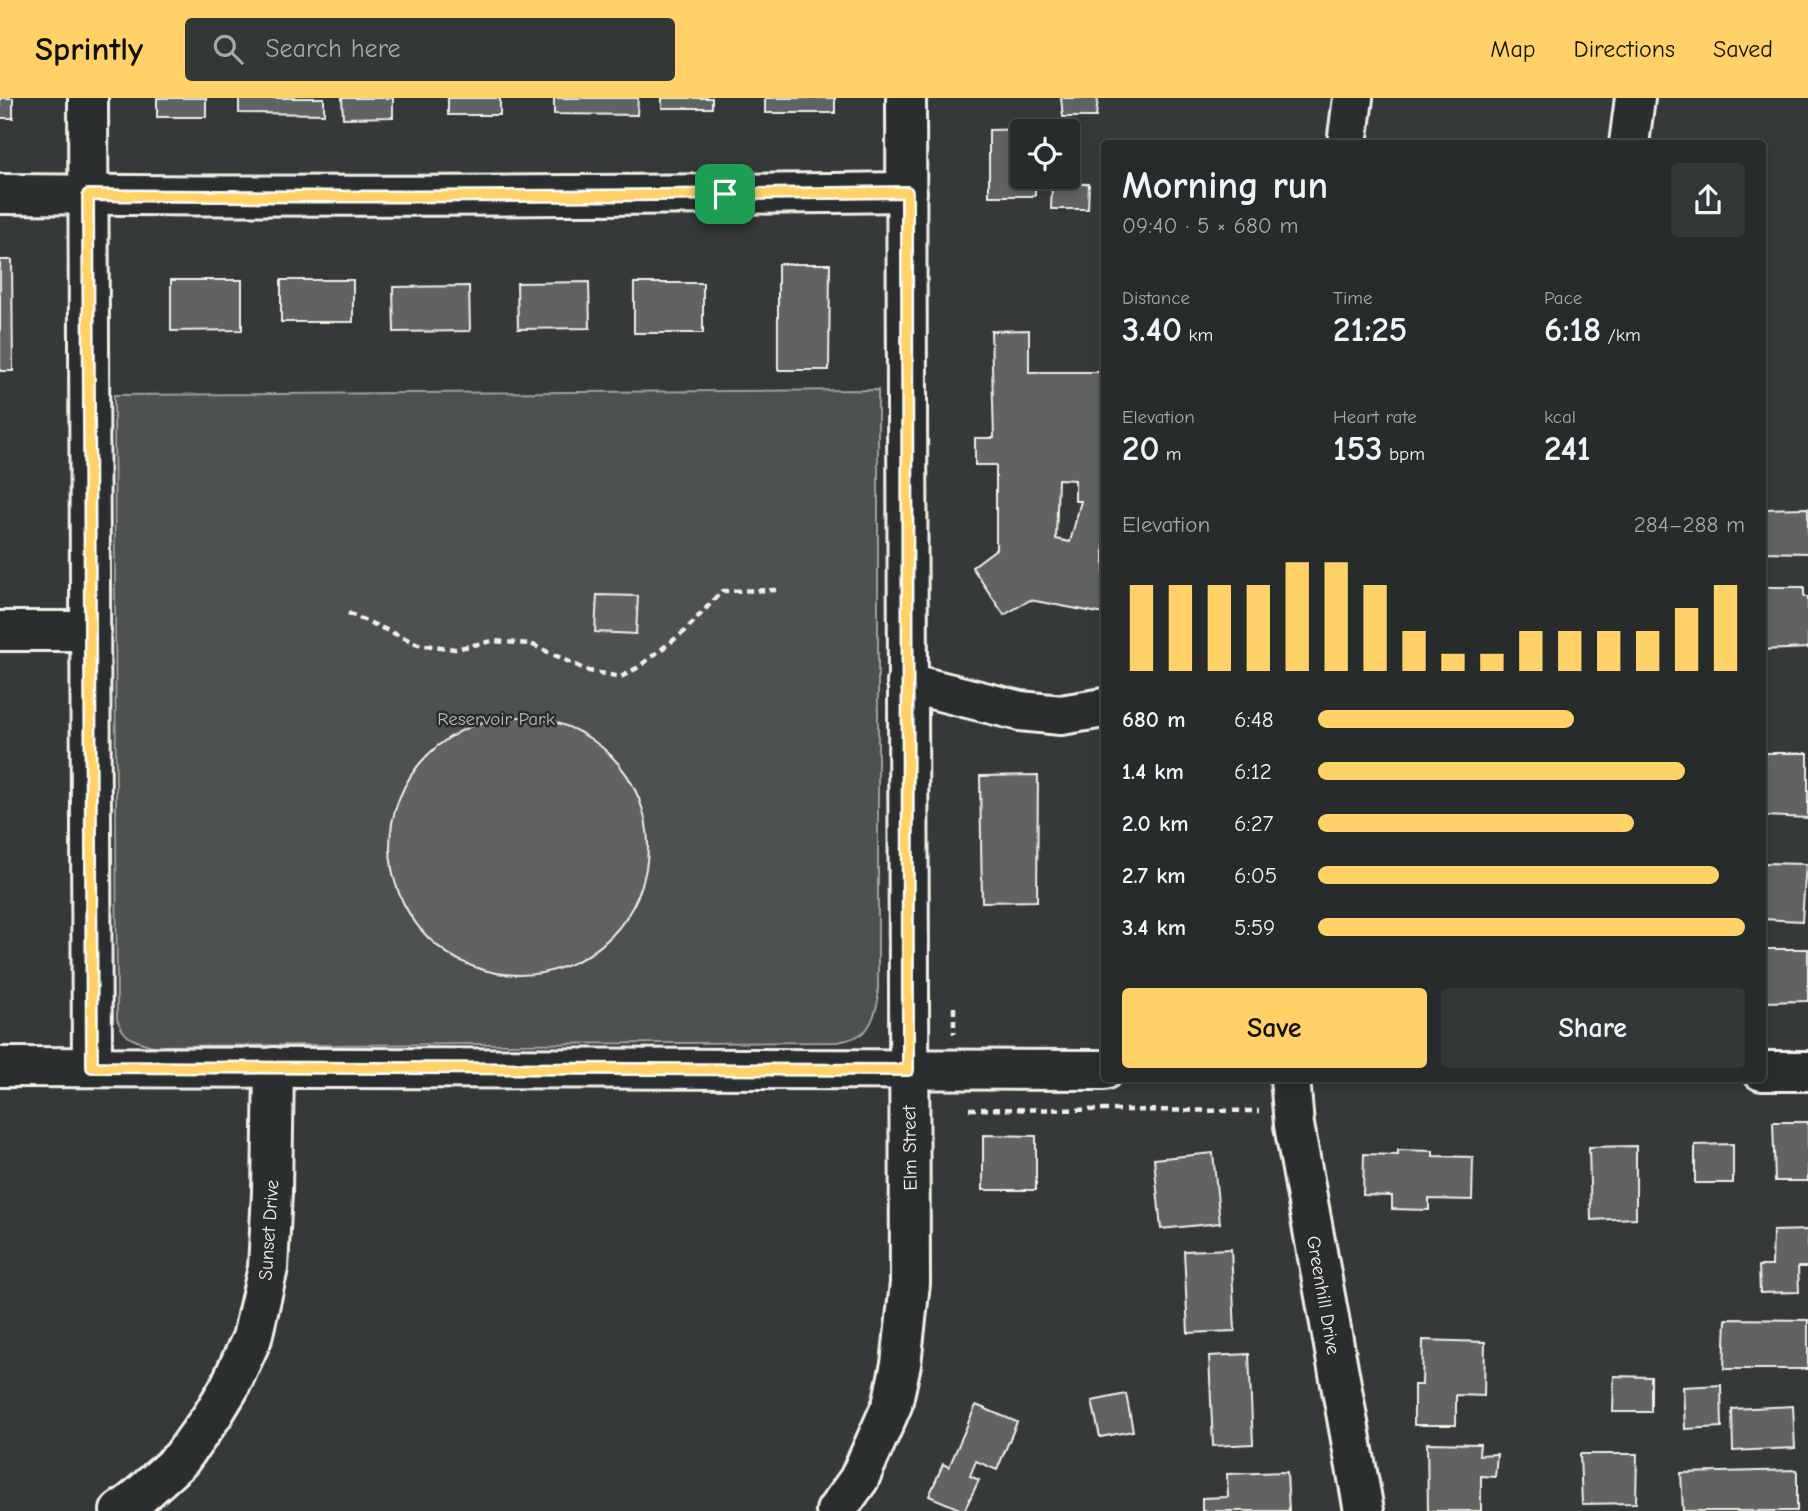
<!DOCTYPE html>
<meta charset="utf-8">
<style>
body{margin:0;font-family:"Comic Neue",sans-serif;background:#343737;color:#f1f3f6;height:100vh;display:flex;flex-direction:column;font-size:26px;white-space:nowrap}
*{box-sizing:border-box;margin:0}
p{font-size:23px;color:#a5a7a9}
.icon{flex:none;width:38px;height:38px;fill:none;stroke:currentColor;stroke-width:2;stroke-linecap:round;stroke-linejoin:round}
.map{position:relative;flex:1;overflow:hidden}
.details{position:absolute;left:1101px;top:42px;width:665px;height:942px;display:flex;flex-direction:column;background:#282b2b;border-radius:7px;box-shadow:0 4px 10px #0003,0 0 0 2px #444747}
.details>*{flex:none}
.tools{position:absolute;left:1010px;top:21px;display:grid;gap:14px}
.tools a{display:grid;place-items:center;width:70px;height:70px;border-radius:7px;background:#282b2b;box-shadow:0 4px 10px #0003,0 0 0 2px #444747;font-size:35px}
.pin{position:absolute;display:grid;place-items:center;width:60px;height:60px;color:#fff;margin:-30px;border-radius:14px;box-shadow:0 4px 10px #0006}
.round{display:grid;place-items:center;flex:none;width:74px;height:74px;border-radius:7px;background:#343737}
.summary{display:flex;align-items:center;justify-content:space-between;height:119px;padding:0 21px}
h1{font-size:38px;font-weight:800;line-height:52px}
.stats{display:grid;grid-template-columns:repeat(3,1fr);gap:10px;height:119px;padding:7px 21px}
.stats div{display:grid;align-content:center}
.stats b{font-size:35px;font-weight:800}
.stats small{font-size:19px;font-weight:400}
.stats p{font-size:19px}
.chart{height:196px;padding:14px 21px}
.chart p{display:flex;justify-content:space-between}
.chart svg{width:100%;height:126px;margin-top:7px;stroke:#ffd166;stroke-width:6}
.cta{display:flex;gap:14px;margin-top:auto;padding:14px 21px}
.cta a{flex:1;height:80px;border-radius:7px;background:#ffd166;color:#111;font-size:28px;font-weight:800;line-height:80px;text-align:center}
.cta a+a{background:#343737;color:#f1f3f6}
ul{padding:0 21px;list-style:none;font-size:23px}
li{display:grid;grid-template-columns:112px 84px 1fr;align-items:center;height:52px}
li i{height:18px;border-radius:9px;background:#ffd166}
header{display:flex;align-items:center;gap:42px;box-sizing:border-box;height:98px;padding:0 35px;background:#ffd166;color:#111}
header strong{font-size:33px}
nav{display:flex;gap:38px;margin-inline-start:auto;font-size:24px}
.search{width:490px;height:63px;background:#343737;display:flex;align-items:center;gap:18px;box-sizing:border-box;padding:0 24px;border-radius:7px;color:#a5a7a9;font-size:26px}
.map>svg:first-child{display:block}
.green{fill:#4e514f;stroke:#a1a19c;stroke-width:2}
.building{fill:#616362;stroke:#f4f1e8;stroke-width:2;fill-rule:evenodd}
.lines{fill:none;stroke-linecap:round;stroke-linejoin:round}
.minor-casing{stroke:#f4f1e8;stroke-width:44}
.tertiary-casing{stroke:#f4f1e8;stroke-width:44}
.path{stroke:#f4f1e8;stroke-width:4.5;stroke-dasharray:7 5;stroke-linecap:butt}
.minor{stroke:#2a2d2e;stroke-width:38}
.tertiary{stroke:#2a2d2e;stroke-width:38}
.route-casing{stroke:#fff;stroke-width:14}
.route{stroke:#ffd166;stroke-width:9}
.labels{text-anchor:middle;stroke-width:5;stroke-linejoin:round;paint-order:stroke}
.park-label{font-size:19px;fill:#bab9b2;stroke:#2a2d2e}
.street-label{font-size:19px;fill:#f4f1e8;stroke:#2a2d2e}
</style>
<header>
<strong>Sprintly</strong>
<div class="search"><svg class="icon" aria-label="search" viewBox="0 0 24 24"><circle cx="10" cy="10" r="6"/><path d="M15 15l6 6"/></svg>Search here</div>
<nav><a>Map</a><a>Directions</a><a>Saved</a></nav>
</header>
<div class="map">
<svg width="1808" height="1413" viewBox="0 0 1808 1413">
<rect width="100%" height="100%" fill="#363939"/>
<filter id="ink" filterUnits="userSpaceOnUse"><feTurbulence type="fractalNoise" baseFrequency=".0143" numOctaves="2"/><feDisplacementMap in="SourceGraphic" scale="14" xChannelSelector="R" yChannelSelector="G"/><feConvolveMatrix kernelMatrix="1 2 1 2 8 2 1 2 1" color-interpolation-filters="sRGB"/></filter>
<g filter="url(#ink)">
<path class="green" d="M878,292V903C872,930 865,940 837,944L153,948C133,942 124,941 117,921L114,297Z"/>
<g class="building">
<rect x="0" y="0" width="13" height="20"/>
<rect x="157" y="0" width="49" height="19"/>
<polygon points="239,0 324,0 324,16 239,15"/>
<polygon points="342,0 393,0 393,19 343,20"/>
<rect x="448" y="0" width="52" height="17"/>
<polygon points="554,0 638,0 637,17 554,16"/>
<rect x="662" y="0" width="50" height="10"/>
<rect x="765" y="0" width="70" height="15"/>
<polygon points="1061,0 1098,0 1096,19 1063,19"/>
<polygon points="1034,31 1034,33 1022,33 1022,79 1035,79 1035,98 989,98 989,32"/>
<polygon points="1052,85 1089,86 1088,111 1051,111"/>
<polygon points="0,162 12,162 13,273 0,273"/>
<polygon points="778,166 830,166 829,272 778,272"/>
<polygon points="171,182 242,182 242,232 171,233"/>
<rect x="281" y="182" width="72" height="42"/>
<polygon points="589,184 590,230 518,231 517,185"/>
<rect x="634" y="185" width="69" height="50"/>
<polygon points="469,188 470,233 394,234 393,189"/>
<path d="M1029,232V274H1104V516L1030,502L1004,517L972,469L996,451V367H975V340H994L991,233ZM1058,381L1075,382V403H1081L1070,444L1056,441Z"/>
<polygon points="1808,410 1808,455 1762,454 1762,411"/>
<polygon points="1762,489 1804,489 1804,499 1808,499 1808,550 1762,552"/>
<polygon points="597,497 638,498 636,536 595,534"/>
<circle cx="519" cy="748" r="129"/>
<polygon points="1765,655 1808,655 1808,720 1763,718"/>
<polygon points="1038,677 1037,803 982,804 980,678"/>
<polygon points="1762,765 1806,766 1802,823 1762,821"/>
<polygon points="1762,851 1808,851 1808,903 1762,904"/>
<polygon points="1773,1024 1808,1024 1808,1083 1775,1083"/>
<polygon points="983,1037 1036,1038 1036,1092 983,1092"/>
<polygon points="1733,1046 1733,1085 1695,1085 1695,1047"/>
<polygon points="1636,1048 1636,1120 1591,1122 1589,1049"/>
<polygon points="1398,1052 1433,1053 1433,1058 1473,1059 1472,1102 1429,1101 1429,1112 1392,1111 1392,1098 1363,1097 1364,1056 1398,1057"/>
<polygon points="1213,1055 1220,1125 1161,1131 1154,1061"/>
<polygon points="1808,1132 1808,1169 1798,1169 1799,1194 1760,1195 1759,1168 1772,1168 1773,1133"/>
<polygon points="1231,1151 1235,1233 1188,1235 1184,1153"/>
<polygon points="1726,1221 1808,1222 1808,1271 1724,1271"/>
<polygon points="1423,1242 1485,1244 1484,1298 1456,1297 1456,1327 1414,1327 1414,1287 1422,1287"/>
<polygon points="1249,1256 1253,1346 1213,1348 1209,1258"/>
<polygon points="1614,1278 1651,1279 1651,1314 1613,1314"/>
<polygon points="1721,1287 1722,1329 1685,1331 1683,1289"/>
<polygon points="1126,1296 1133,1333 1100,1339 1092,1303"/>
<polygon points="976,1307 1017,1324 997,1372 976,1363 970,1378 979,1382 964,1413 929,1398 943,1366 949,1369"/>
<polygon points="1793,1308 1795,1350 1733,1353 1732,1311"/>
<polygon points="1427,1345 1480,1346 1479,1357 1497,1356 1495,1379 1481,1378 1481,1413 1428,1413"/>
<polygon points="1580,1356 1637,1356 1636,1405 1582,1406"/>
<polygon points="1797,1372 1797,1413 1683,1413 1681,1375"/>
<polygon points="1287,1374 1289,1413 1202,1413 1202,1400 1228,1399 1227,1376"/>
</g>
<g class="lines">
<g class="minor-casing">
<g id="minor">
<polyline points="88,0 92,969"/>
<polyline points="1347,46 1353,0"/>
<polyline points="1629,46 1635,0"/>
<path d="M0,96C302,99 604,98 907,94"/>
<polyline points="0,533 91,533"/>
<polyline points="907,585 1020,613 1061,617 1104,610"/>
<polyline points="0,969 1104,972"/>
<polyline points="1762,973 1808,973"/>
<polyline points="1290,980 1294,1027 1364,1413"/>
<polyline points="120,1413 133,1404 181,1361 212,1318 229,1290 252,1240 268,1170 272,1094 274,969"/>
</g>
</g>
<g class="tertiary-casing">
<polyline id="tertiary" points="836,1413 859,1381 892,1307 901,1266 910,1185 906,0"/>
</g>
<g class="path">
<polyline points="348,515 418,546 455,551 492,543 531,546 589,573 621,579 637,570 684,534 722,493 781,492"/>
<polyline points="954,909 954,936"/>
<polyline points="969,1011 1259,1013"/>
</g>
<use href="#minor" class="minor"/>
<use href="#tertiary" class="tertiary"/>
</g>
</g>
<g class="lines" filter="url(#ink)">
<g class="route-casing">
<path id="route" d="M907,94L908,972L92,969L88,97C361,100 634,98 907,94Z"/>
</g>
<use href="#route" class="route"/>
</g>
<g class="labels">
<g class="park-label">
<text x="496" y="627">Reservoir Park</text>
</g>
<g class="street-label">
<text transform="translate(909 1050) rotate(-91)" y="7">Elm Street</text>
<text transform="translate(268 1132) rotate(-86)" y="7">Sunset Drive</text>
<text transform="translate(1324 1197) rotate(80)" y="7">Greenhill Drive</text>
</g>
</g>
</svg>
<div class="tools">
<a><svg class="icon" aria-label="locate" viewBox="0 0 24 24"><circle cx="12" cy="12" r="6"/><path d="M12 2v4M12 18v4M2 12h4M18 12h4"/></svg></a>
</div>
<div class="pin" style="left:725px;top:96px;background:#1e9e55"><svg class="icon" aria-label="arrive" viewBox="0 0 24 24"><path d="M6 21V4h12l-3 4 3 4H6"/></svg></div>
<section class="details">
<div class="summary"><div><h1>Morning run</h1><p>09:40 · 5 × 680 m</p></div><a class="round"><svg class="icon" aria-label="share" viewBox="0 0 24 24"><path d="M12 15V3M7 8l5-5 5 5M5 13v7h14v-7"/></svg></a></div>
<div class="stats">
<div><p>Distance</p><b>3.40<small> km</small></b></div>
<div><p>Time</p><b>21:25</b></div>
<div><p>Pace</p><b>6:18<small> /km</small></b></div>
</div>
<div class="stats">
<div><p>Elevation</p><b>20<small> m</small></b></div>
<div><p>Heart rate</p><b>153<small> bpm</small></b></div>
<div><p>kcal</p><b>241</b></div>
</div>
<div class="chart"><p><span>Elevation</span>284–288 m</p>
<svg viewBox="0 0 160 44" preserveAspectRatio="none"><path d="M5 44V14M15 44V14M25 44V14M35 44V14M45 44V6M55 44V6M65 44V14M75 44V30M85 44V38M95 44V38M105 44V30M115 44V30M125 44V30M135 44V30M145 44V22M155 44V14"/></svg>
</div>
<ul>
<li><b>680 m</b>6:48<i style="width:60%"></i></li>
<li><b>1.4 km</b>6:12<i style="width:86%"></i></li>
<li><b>2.0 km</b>6:27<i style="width:74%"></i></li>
<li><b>2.7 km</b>6:05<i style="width:94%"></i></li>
<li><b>3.4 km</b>5:59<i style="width:100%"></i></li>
</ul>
<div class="cta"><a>Save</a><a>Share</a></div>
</section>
</div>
